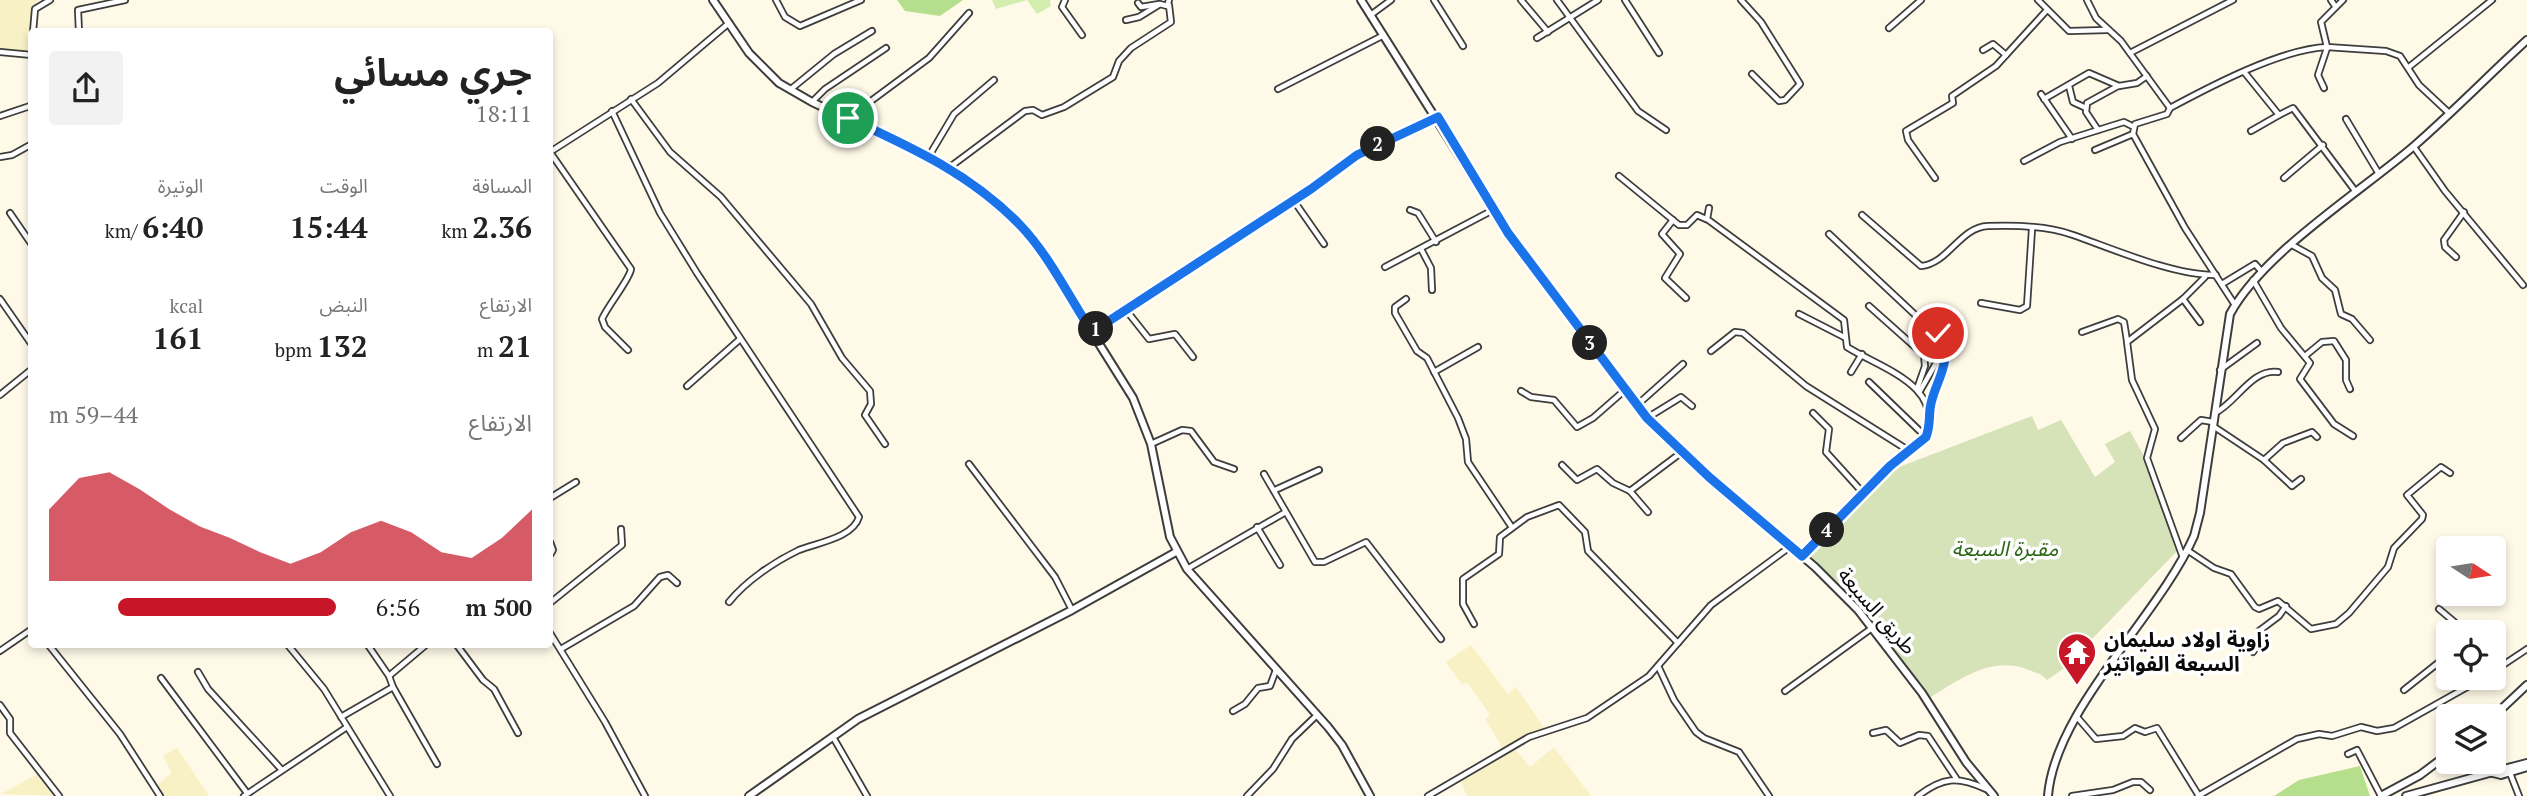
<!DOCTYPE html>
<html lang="ar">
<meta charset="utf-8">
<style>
body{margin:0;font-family:"PT Serif","Noto Sans Arabic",serif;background:#f2f2f2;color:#222;direction:rtl;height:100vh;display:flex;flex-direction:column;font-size:26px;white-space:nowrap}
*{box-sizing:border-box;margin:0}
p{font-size:23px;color:#767676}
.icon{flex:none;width:38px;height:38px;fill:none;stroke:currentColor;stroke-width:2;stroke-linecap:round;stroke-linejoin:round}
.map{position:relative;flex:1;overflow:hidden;direction:ltr}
.panel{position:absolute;left:28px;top:28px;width:525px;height:620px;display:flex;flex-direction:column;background:#fff;border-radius:7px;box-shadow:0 4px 10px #0003;direction:rtl}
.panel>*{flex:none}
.needle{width:46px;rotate:102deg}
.controls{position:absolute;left:2436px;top:536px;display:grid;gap:14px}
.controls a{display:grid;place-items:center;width:70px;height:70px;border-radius:7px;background:#fff;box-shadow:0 4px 10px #0003;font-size:35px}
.pin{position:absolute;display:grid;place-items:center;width:60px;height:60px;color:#fff;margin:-30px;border:4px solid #fff;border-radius:50%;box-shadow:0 2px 7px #0007}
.km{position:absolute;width:35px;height:35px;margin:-18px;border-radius:50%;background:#222;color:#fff;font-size:19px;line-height:35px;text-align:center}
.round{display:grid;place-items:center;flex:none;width:74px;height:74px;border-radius:7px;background:#f2f2f2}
.headline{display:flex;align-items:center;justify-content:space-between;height:119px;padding:0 21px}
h1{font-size:38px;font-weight:700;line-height:52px}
.stats{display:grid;grid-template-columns:repeat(3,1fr);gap:10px;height:119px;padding:7px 21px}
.stats div{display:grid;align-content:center}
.stats b{font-size:30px;font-weight:700}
.stats small{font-size:19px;font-weight:400}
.stats p{font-size:19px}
.chart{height:196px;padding:14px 21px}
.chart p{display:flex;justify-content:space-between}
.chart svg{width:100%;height:126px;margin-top:7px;fill:#c71627;opacity:.7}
ul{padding:0 21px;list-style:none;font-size:23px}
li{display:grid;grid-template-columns:112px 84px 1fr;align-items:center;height:52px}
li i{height:18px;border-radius:9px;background:#c71627}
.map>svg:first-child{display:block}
.farmland{fill:#f8f1c5}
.green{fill:#d2edae}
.forest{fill:#b5df8c}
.cemetery{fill:#d6e2b8}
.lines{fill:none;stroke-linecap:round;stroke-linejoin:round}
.minor-casing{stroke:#3d3d3d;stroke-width:8}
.tertiary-casing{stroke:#3d3d3d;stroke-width:10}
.minor{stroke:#fff;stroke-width:4.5}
.tertiary{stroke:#fff;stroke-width:6}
.route-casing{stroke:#fff;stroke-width:14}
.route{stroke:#1a73e8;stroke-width:9}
.labels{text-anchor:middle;stroke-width:7;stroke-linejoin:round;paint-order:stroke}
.park-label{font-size:21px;font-style:italic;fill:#2b6716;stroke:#fff}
.street-label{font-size:21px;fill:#0a0a0a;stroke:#fff}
.poi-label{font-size:21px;font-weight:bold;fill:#0a0a0a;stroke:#fff;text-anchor:start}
</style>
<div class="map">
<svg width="2527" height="796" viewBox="0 0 2527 796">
<rect width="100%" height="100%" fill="#fff9e8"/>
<g class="farmland">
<polygon points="0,0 38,0 31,15 31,54 0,50"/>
<polygon points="1471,645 1508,694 1516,687 1545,729 1503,749 1485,719 1490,715 1467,682 1462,685 1446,662"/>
<polygon points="1554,747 1591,796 1467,796 1461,782 1505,754 1515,749 1530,767"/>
<polygon points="177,748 209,796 164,796 157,785 172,773 163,756"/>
<polygon points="41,772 59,796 1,794"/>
</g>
<polygon class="green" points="992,0 1050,0 1051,6 1037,14 1027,0 996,9"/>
<g class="forest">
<polygon points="897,0 963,0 940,16 905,11"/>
<polygon points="2360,766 2370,796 2274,796 2299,780"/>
</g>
<path class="cemetery" d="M2032,416L2038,430L2061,420L2095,477L2115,462L2105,444L2130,431L2145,458L2178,550L2063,669L2047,680C2041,673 2038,674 2029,670C1991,655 1961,679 1929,698L1808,559L1894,469Z"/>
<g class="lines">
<g class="minor-casing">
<g id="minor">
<polyline points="776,0 785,17 800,26 861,0"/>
<polyline points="1065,0 1062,7 1082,35"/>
<polyline points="1434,0 1463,46"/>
<polyline points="1521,0 1548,32"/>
<polyline points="1557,0 1638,111 1666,130"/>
<polyline points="1625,0 1659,53"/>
<polyline points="1741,0 1761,22 1800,84 1785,100 1779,101 1752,74"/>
<polyline points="2038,0 2069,31 2107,30"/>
<polyline points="2087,0 2096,18 2121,41 2170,108 2167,114 2135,124 2133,134 2185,228 2235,305"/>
<polyline points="2331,0 2335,6"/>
<polyline points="2343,0 2321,22 2327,47 2386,51 2400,56 2419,85 2449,113"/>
<polyline points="1138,3 1141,7 1159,4"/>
<polyline points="1372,14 1391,0"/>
<polyline points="1126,20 1139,17 1160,4 1167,6 1169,0"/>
<polyline points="1889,28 1921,0"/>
<polyline points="33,32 35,9 50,0"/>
<polyline points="79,32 78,10 125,0"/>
<polyline points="1537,38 1598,0"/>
<polyline points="1983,50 1993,44 2006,55"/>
<polyline points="0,52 32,55"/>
<polyline points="2130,53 2233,0"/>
<polyline points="2409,67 2492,0"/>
<polyline points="2245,73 2279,115 2293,108 2356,192"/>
<polyline points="2069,86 2073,102 2086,108"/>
<polyline points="2324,88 2318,75 2327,48"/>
<polyline points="791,89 834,54 872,31"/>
<polyline points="1278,89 1384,35"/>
<polyline points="2041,94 2072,139"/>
<polyline points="631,99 670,152 721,197 811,304 842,358 870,391 871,404 865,415 885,444"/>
<polyline points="2044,99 2089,73 2119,86 2137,83 2147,76"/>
<polyline points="812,102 825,89 886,48"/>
<path d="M2170,108C2211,86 2281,49 2327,47"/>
<path d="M612,111L660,213L697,273L859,517C853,538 816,543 799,550C774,562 746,581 729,602"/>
<polyline points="0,116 30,106"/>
<polyline points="848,118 929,58 969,13"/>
<polyline points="2346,119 2379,174"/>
<polyline points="2098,130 2086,112 2087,103 2118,86"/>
<polyline points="2251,131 2279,115"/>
<polyline points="2414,147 2445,191 2523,285"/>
<polyline points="2095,150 2133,134"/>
<path d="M550,152L631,269C630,279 608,305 602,319L605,327L628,350"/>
<polyline points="550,152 658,83 729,23"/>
<polyline points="929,156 954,114 994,80"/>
<polyline points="0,157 12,155 32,144"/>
<polyline points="2024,161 2060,142 2124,122 2132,126"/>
<polyline points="950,167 1025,111 1033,110 1042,115 1064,107 1113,77 1119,61 1131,48 1171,22 1169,5"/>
<polyline points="1619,176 1679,225 1687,225 1697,215 1706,219"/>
<polyline points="1935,178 1908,140 1906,131 1953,103 1952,96 1996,66 2047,10"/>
<polyline points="2284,178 2323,145"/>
<polyline points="1294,201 1324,244"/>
<path d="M1709,208L1707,219L1844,320L1847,347C1882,369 1944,385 1926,437L1890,466L1802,556"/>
<polyline points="1410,210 1418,213 1436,242"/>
<polyline points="10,213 32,245"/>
<path d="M1862,215L1921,266C1948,264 1960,227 1988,226C2014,225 2049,226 2073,235C2113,249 2175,276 2216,275"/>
<polyline points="1673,220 1662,234 1680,254 1665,278 1686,298"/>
<polyline points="1829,234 1942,340 1944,349 1920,391"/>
<polyline points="2292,245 2312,256 2322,278 2335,290 2341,314 2352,319 2370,340"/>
<polyline points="1421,249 1431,268 1432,290"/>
<polyline points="2456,257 2445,247 2444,240 2464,212"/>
<polyline points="1385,267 1493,210"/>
<polyline points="2253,280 2281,328 2310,363 2300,379 2334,424 2353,436"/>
<polyline points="2222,284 2255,264 2262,272"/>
<polyline points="0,299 32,345"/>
<polyline points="1406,299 1395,307 1395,313 1417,351 1427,358 1458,418 1466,439 1468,462 1511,526"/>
<polyline points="2183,299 2200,322"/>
<polyline points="1981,303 2020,310 2027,306 2032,229"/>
<polyline points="1869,306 1924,355 1925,366 1917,389"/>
<polyline points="1126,310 1149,339 1175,334 1193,357"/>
<polyline points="1799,314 1844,337"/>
<polyline points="1092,332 1311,189 1357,155 1437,118"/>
<polyline points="2082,332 2118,319 2124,322 2127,341"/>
<polyline points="1711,351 1735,332 1743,333 1806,386 1911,452"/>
<polyline points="2305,356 2322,342 2334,341 2346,360 2346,380 2350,389"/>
<polyline points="2220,370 2257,343"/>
<polyline points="1434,372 1478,347"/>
<polyline points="1851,372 1862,354"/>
<polyline points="1869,382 1926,437"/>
<polyline points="687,386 739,340"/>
<polyline points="1521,391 1531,397 1554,400 1577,427 1593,418 1625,390"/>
<polyline points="0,395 32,369"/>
<polyline points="1637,405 1683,364"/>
<polyline points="1930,408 1943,370 1943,353"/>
<polyline points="1813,413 1829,429 1826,452 1864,494"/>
<path d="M2215,413C2236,403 2252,368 2278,372"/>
<polyline points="1647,418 1681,397 1692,406"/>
<polyline points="2213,426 2264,460 2292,486 2301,479"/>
<polyline points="2181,438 2201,420 2213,422"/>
<polyline points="1151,444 1182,430 1191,431 1214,462 1234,469"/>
<polyline points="2264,460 2283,443 2312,432 2317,437"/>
<polyline points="969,464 1055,577 1072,610"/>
<polyline points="1562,465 1577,480 1597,469 1613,483 1630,491"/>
<polyline points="1264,474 1315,562 1324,562 1366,542 1441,639"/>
<polyline points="1275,490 1319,470"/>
<polyline points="550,498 576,482"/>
<polyline points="1648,512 1630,491 1682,452"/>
<polyline points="1257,527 1280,565"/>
<polyline points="550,542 553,550 550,555"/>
<polyline points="2187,550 2214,568 2231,574 2255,607 2259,609 2278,601 2311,629 2336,624 2349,613 2388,567 2394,548 2422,519 2423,515 2407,495 2441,467 2450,473"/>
<polyline points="2182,555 2147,458 2155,429 2132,380 2127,342 2183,299 2205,277"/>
<polyline points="1187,569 1284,513"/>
<polyline points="550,603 622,545 621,529"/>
<polyline points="2439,609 2458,625 2454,632"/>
<polyline points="1474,624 1463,604 1463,579 1499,554 1500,537 1527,517 1559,505 1585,532 1588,551 1678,643"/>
<polyline points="550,633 605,722 645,796"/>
<polyline points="2448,637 2448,641"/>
<polyline points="48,644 120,734 160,796"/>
<polyline points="287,644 324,689 390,796"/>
<polyline points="367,644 389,676"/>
<polyline points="456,644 483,680 494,689 518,733"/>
<polyline points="561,649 634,606 660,577 668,575 677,583"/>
<polyline points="0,651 32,629"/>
<polyline points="2253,652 2259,642 2259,631 2279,616 2286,606"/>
<polyline points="1659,668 1674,700 1696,732 1704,738 1739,752 1769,796"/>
<polyline points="2494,671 2527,649"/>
<polyline points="198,672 208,689 281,769"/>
<polyline points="161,678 247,793"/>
<polyline points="393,687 437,764"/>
<polyline points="2404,690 2448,655"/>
<polyline points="1785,691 1872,628"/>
<polyline points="0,705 10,719 10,733 59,796"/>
<polyline points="1233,711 1245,704 1258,688 1270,686 1276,670"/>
<polyline points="341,717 393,687 389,676 427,644"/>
<polyline points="2077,717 2096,739 2123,736 2135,728 2145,732 2157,728 2199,796"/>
<polyline points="1873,733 1886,730 1900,743 1919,735 1928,736 1956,778"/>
<polyline points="833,737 867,796"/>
<polyline points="2348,754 2357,750 2381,796"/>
<polyline points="2510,773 2519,796"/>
<polyline points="244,796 347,727"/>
<polyline points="1247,796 1273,769 1292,739 1317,715"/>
<polyline points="1428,796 1529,737 1587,718 1649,676 1711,605 1791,546"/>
<path d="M1918,796C1943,777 1957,776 1986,789"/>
<polyline points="2072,796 2113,790 2133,782 2141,782 2150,790"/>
<polyline points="2198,796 2297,739 2319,734 2332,736 2361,727 2377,731 2394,728 2485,677"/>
</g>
</g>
<g class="tertiary-casing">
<g id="tertiary">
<polyline points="713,0 749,53 779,83 812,102 950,167 1021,225 1046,259 1133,398 1151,444 1170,537 1187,569 1328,727 1342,745 1370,796"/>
<polyline points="1361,0 1508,233 1647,418 1709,477 1815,567 1858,610 1922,693 1966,762 1994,796"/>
<polyline points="2494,716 2527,685"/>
<polyline points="2494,727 2500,713"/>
<polyline points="2488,761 2493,773"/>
<polyline points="2494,761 2500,770 2527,763"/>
<polyline points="2493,773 2501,775 2527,767"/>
<polyline points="749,796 858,719 1072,610 1176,552"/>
<path d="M2048,796C2055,709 2159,616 2194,536L2200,513L2230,314C2263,253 2359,193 2414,146C2453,112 2489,75 2527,40"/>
<polyline points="2381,796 2420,775 2448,754"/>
<polyline points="2406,796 2500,770"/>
</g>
</g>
<use href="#minor" class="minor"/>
<use href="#tertiary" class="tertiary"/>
</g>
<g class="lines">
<g class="route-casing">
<path id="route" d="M848,118C911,147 971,174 1020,225C1049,255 1069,297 1092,332L1311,189L1357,155L1438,117L1508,233L1647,418L1709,477L1802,556L1890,466L1926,437C1930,427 1929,419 1930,409C1933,382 1956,363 1938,333"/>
</g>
<use href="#route" class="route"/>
</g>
<defs>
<g id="temple-pin" transform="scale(2.0125)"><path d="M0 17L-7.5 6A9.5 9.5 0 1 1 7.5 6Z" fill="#c71627" stroke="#fff"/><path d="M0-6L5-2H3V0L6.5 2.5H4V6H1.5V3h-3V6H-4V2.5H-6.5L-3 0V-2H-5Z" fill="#fff"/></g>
</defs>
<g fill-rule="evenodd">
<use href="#temple-pin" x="2077" y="652"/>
</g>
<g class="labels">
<g class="park-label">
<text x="2005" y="556">مقبرة السبعة</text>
</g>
<g class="street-label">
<text transform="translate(1877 611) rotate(49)" y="7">طريق السبعة</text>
</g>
<g class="poi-label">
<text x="2104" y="647">زاوية اولاد سليمان<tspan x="2104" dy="24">السبعة الفواتير</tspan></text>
</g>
</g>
</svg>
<div class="controls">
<a><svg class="needle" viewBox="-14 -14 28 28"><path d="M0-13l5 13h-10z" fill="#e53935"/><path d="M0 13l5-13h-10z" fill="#767676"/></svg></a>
<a><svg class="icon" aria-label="locate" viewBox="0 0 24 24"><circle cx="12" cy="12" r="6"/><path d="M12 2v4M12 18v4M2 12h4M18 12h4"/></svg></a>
<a><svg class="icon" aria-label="layers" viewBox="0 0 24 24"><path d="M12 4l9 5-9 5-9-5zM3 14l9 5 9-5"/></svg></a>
</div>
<div class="pin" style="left:848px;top:118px;background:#1e9e55"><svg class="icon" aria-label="arrive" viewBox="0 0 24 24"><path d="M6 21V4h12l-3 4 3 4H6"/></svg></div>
<div class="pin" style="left:1938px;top:333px;background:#d93025"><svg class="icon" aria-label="check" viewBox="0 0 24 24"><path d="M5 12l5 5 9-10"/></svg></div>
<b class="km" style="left:1096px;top:329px">1</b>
<b class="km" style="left:1378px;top:144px">2</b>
<b class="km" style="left:1590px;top:343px">3</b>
<b class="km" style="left:1827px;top:530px">4</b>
<section class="panel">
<div class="headline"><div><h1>جري مسائي</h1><p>18:11</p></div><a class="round"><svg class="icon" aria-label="share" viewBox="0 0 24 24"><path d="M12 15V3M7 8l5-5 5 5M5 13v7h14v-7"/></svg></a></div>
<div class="stats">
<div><p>المسافة</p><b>2.36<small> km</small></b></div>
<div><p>الوقت</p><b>15:44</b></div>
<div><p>الوتيرة</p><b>6:40<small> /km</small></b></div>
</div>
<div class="stats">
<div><p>الارتفاع</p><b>21<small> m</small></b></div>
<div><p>النبض</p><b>132<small> bpm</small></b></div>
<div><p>kcal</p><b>161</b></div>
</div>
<div class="chart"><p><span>الارتفاع</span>44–59 m</p>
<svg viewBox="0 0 160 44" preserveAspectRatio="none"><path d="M0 44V19L10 8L20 6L30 12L40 19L50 25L60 29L70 34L80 38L90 34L100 27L110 23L120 27L130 34L140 36L150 29L160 19V44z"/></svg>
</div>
<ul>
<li><b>500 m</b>6:56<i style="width:76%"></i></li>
</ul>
</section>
</div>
